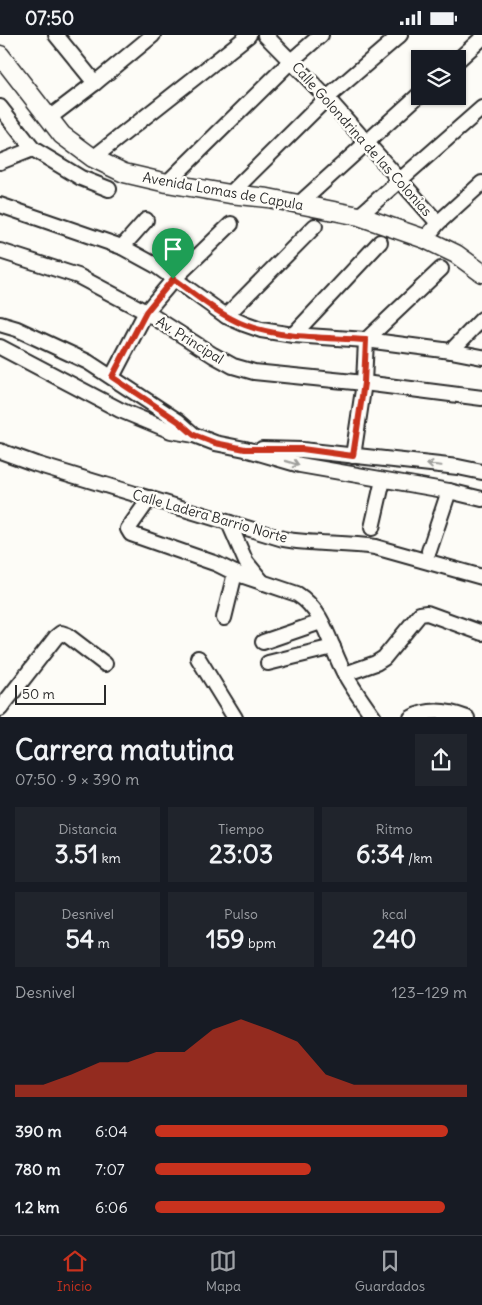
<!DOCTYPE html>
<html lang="es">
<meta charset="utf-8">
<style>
body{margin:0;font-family:Delius,sans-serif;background:#20242c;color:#f1f3f6;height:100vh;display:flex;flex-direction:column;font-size:19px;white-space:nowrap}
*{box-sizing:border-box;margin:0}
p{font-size:16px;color:#9ea1a6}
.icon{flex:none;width:28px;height:28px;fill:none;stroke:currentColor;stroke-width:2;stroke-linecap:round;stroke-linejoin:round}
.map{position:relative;height:682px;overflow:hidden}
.panel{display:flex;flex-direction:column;background:#171b24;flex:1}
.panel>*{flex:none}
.buttons{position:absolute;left:411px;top:15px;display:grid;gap:10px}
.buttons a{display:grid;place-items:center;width:55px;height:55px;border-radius:0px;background:#171b24;box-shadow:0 1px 4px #0004;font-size:25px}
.scale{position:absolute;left:15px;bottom:12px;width:91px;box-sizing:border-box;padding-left:5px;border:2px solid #2b2b2b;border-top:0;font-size:14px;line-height:18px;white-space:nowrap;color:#2b2b2b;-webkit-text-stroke:4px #fdfcf7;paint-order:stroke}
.pin{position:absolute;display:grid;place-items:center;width:42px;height:42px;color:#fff;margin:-51px -21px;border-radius:50% 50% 50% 0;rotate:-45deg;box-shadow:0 0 5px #0007}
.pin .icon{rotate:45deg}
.round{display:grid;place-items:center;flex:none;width:52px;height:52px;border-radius:0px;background:#20242c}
.headline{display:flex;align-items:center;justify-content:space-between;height:85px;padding:0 15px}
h1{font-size:28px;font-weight:700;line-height:38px}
.metrics{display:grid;grid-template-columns:repeat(3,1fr);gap:8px;height:85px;padding:5px 15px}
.metrics div{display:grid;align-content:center;border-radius:0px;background:#20242c;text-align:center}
.metrics b{font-size:25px;font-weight:700}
.metrics small{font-size:14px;font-weight:400}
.metrics p{font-size:14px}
.chart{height:140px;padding:10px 15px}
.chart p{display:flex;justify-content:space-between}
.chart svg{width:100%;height:90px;margin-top:5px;fill:#c8321e;opacity:.7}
ul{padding:0 15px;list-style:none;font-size:16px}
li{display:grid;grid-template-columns:80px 60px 1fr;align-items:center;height:38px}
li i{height:12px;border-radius:6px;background:#c8321e}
.status{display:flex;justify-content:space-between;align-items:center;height:35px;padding:0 25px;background:#171b24;direction:ltr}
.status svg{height:14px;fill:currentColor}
.tab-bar{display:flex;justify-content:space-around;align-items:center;height:70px;border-top:1px solid #363941;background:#171b24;font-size:14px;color:#9ea1a6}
.tab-bar a{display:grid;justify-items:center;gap:2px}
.tab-bar .active{color:#c8321e}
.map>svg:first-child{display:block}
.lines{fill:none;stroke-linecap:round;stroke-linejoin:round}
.minor-casing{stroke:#2b2b2b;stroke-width:18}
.tertiary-casing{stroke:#2b2b2b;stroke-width:21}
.minor{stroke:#fdfcf7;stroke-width:14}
.tertiary{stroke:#fdfcf7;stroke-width:18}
.oneway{stroke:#9e9e9b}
.route-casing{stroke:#fff;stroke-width:10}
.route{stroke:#c8321e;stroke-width:6}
.labels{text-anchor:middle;stroke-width:5;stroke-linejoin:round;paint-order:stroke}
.street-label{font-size:14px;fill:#2b2b2b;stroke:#fdfcf7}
</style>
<div class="status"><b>07:50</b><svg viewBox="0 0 49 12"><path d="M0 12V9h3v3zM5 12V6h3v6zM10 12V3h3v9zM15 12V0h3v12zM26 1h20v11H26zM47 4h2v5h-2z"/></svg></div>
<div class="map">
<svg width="482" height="683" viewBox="0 0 482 683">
<rect width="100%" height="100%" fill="#fdfcf7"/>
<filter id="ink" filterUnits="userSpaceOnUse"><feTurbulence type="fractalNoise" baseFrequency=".02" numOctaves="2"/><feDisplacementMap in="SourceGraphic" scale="10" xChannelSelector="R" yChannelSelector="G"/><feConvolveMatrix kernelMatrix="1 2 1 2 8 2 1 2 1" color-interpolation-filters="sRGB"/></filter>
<g filter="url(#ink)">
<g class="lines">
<g class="minor-casing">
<g id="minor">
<polyline points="56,0 95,48"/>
<polyline points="265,0 327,63 438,188"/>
<polyline points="458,25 481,4"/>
<polyline points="0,72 33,114 81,143 109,154"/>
<polyline points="49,83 95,48 153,0"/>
<polyline points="93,123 249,0"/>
<polyline points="0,127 33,114"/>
<polyline points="167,148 291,26 321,0"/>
<polyline points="230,159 327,63 400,0"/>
<polyline points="299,169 420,59"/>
<polyline points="0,170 122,212 155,230 226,281 244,289 261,295 293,300 366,305 451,316 482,322"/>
<polyline points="359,181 482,73"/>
<polyline points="425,204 438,188 482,148"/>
<polyline points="122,212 146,185"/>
<polyline points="0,216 78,241 146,277 213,320 233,331 254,337 364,348 482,363"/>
<polyline points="226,281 315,191"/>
<polyline points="0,289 17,294 88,327 178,386 194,400 215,408 245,414 300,430 449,456 482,464"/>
<polyline points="293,300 380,207"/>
<polyline points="0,312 120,375 171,396 194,400"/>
<polyline points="451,316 482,284"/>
<polyline points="112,342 146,277 173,245 231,189"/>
<polyline points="262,414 302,415 458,432 482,437"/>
<path d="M0,416L36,429L283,504C313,510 345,507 375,512L482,542"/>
<polyline points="353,421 364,348 366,305 441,234"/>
<path d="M150,463L128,494L131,499L217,529L235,538L297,559C326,577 330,614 346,641C354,655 364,669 374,683"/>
<polyline points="229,488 246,527 263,548"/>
<polyline points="372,493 383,445"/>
<polyline points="429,516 449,456"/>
<polyline points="224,583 235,538"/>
<polyline points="263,607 321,587"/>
<polyline points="198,623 235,683"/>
<polyline points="268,628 333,612"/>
<polyline points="345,639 376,628 384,623 420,579 427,578 482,598"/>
<polyline points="0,674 56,602 61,598 67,600 105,629"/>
<path d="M411,683C429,673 449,676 467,683"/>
</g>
</g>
<g class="tertiary-casing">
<polyline id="tertiary" points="0,20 62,100 93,123 124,138 167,148 230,159 268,163 359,181 425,204 456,219 482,238"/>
</g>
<use href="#minor" class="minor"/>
<use href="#tertiary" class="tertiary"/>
</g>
<defs><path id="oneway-shaft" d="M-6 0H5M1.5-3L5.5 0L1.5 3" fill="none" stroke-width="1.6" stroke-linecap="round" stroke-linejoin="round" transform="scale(1.25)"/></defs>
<g class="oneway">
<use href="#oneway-shaft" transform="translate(292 428) rotate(17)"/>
<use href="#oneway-shaft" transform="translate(434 430) rotate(-174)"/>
</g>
</g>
<g class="lines" filter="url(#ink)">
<g class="route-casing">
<path id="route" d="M173,244C196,260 219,280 245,290C282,304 327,302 366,305L364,348L353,421L302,414H245L215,408L194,400L178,386L112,342L146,277Z"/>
</g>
<use href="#route" class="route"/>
</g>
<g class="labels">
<g class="street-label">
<text transform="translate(362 104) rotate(48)" y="5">Calle Golondrina de las Colonias</text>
<text transform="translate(223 156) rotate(10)" y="5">Avenida Lomas de Capula</text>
<text transform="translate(190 305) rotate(32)" y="5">Av. Principal</text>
<text transform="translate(210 481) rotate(16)" y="5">Calle Ladera Barrio Norte</text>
</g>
</g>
</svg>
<div class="buttons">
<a><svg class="icon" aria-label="layers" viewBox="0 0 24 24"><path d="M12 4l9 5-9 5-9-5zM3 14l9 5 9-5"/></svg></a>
</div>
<div class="scale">50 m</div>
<div class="pin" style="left:173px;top:244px;background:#1e9e55"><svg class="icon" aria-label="arrive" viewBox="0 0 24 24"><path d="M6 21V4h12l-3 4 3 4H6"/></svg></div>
</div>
<section class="panel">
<div class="headline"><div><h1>Carrera matutina</h1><p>07:50 · 9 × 390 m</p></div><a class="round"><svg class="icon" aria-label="share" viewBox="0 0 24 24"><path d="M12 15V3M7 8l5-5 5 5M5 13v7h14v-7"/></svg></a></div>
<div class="metrics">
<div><p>Distancia</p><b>3.51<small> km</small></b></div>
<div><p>Tiempo</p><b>23:03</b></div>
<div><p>Ritmo</p><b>6:34<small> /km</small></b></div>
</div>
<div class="metrics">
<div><p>Desnivel</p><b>54<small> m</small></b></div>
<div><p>Pulso</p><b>159<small> bpm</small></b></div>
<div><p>kcal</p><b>240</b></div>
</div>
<div class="chart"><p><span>Desnivel</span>123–129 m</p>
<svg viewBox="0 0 160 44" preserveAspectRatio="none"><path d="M0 44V38L10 38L20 33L30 27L40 27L50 22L60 22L70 11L80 6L90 11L100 17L110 33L120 38L130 38L140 38L150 38L160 38V44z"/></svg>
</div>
<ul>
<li><b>390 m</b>6:04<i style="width:94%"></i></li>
<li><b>780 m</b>7:07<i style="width:50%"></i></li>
<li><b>1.2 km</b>6:06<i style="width:93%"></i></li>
</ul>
</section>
<nav class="tab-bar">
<a class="active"><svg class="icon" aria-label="home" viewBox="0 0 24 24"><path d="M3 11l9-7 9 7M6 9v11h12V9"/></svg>Inicio</a>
<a><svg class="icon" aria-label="map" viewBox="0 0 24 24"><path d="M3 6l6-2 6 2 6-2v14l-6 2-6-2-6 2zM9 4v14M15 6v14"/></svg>Mapa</a>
<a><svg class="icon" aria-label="saved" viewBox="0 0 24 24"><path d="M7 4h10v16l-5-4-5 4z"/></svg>Guardados</a>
</nav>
